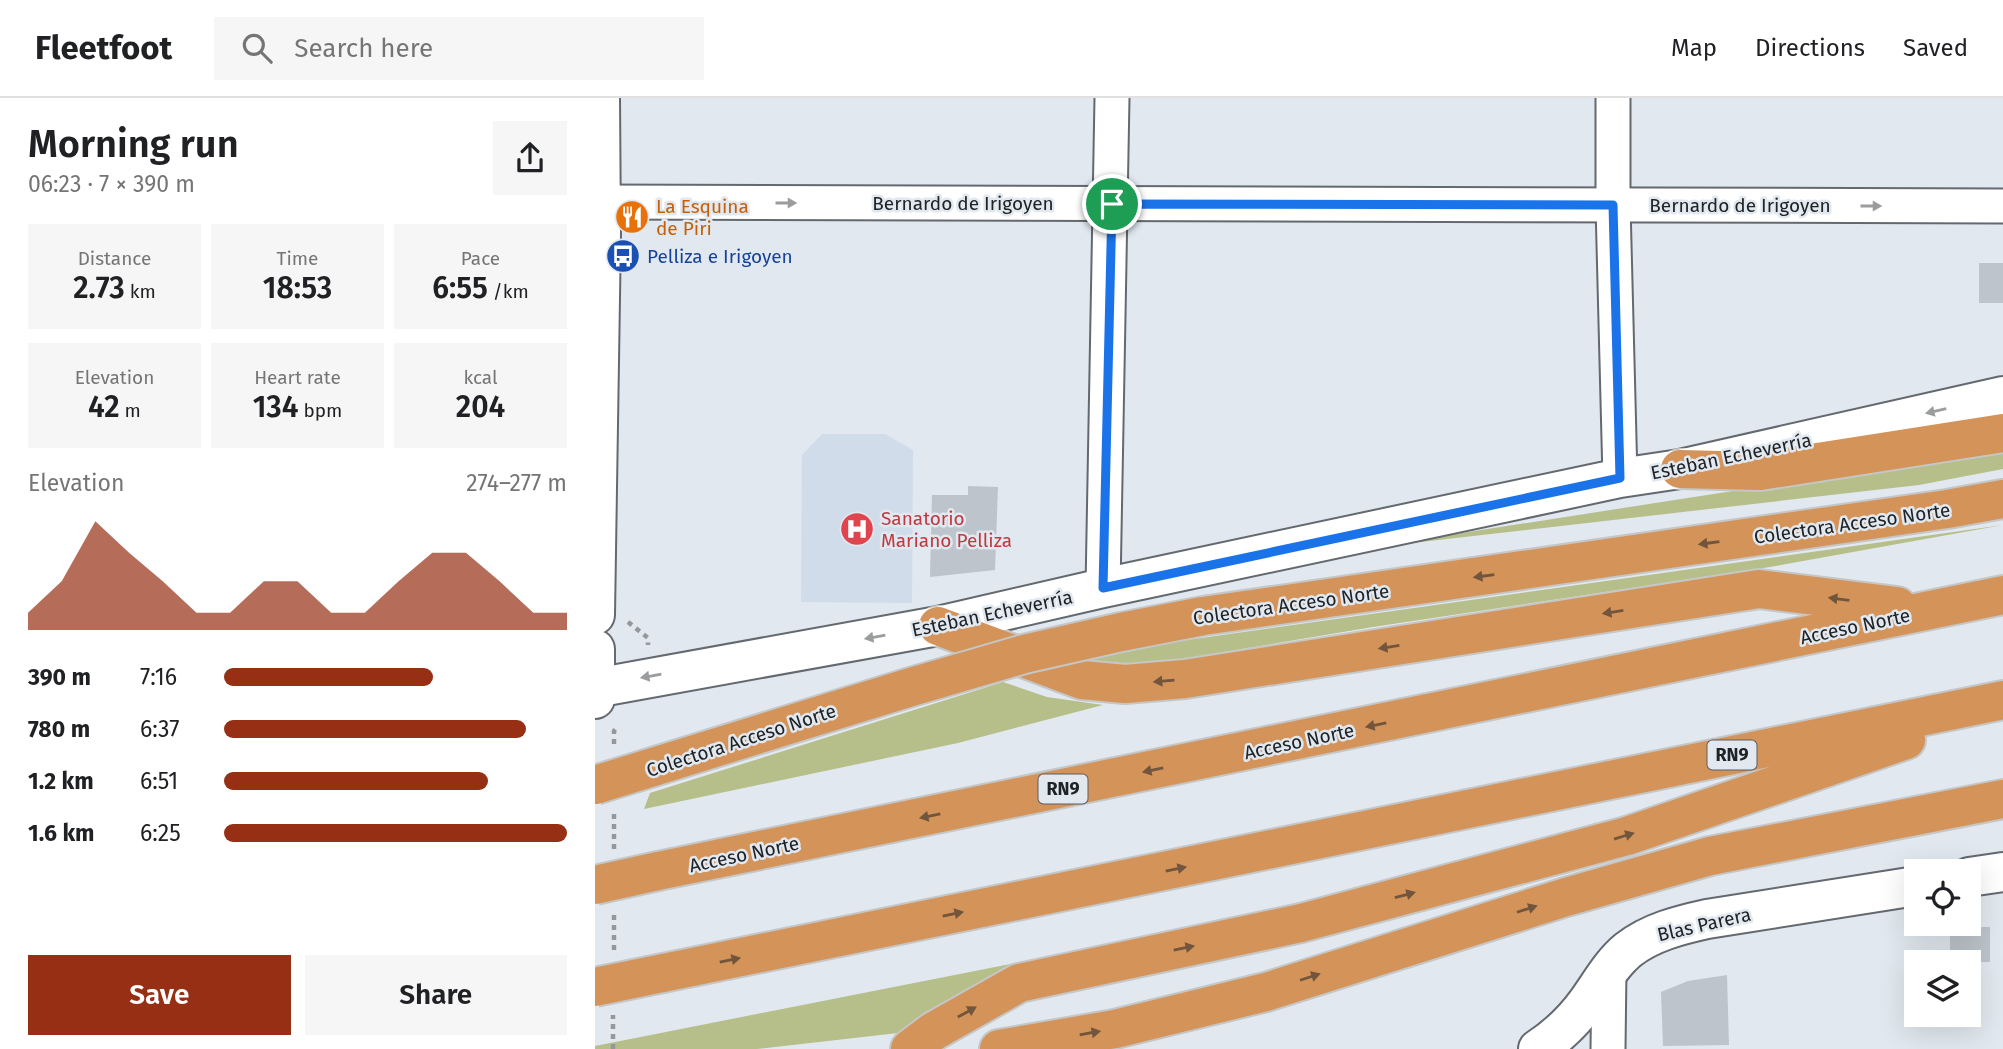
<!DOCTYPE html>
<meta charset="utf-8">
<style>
body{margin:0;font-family:"Fira Sans",sans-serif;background:#f6f6f6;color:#202124;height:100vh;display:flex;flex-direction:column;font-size:26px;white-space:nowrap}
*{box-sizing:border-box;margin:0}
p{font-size:23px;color:#757577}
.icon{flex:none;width:38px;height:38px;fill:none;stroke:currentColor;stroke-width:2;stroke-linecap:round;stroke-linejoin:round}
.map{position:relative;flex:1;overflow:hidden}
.side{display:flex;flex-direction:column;background:#fff;width:595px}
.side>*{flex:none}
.fabs{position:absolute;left:1309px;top:761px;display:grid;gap:14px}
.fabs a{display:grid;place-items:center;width:77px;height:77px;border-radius:0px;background:#fff;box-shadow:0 7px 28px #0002;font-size:35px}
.pin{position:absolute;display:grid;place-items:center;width:60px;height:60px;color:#fff;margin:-30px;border:4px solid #fff;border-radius:50%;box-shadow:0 2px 7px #0007}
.round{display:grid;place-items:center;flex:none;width:74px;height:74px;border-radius:0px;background:#f6f6f6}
.headline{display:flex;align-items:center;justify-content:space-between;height:119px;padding:0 28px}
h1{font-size:38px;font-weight:600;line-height:52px}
.stats{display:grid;grid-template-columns:repeat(3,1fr);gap:10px;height:119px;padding:7px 28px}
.stats div{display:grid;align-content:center;border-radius:0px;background:#f6f6f6;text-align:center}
.stats b{font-size:30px;font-weight:600}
.stats small{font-size:19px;font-weight:400}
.stats p{font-size:19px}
.chart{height:196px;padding:14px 28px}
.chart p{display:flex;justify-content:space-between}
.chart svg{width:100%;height:126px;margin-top:7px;fill:#972f14;opacity:.7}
.primary-button{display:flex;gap:14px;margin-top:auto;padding:14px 28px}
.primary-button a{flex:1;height:80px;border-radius:0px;background:#972f14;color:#fff;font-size:28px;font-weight:600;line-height:80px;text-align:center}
.primary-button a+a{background:#f6f6f6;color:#202124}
ul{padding:0 28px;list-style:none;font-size:23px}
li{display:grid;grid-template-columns:112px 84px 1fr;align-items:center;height:52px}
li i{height:18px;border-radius:9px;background:#972f14}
header{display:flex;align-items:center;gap:42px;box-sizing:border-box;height:98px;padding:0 35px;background:#fff;border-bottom:2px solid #e0e0e0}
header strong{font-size:33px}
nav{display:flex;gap:38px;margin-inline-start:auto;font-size:24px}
.search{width:490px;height:63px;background:#f6f6f6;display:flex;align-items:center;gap:18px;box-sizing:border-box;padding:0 24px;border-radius:0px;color:#757577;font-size:26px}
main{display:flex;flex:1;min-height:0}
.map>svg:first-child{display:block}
.built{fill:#d0dce9}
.green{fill:#b6bf8a}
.building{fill:#bdc4cb}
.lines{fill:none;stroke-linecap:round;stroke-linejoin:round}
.street-casing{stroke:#63696f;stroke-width:37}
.secondary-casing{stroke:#63696f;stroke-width:42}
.highway-casing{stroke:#c5c6c6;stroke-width:42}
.path{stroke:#93989d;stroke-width:4.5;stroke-dasharray:5 5;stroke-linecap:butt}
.street{stroke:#fff;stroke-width:33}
.secondary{stroke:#fff;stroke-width:38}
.highway{stroke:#d49358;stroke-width:38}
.highway-bridge-casing{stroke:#c5c6c6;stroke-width:42;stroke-linecap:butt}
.highway-bridge{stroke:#d49358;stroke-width:38}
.oneway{fill:#9b9c9d}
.oneway2{fill:#71553c}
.route-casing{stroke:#fff;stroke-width:14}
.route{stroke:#1a73e8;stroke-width:9}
.labels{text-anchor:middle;stroke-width:5;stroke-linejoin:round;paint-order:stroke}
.shield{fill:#e1e8ef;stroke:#5a5e62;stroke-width:2}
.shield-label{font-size:18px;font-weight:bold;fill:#202325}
.street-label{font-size:19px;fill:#202325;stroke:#e1e8ef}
.food-label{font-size:19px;fill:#c56008;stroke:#e1e8ef;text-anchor:start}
.transit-label{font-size:19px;fill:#164399;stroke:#e1e8ef;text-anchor:start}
.health-label{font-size:19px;fill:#be3a42;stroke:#e1e8ef;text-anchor:start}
</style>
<header>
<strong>Fleetfoot</strong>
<div class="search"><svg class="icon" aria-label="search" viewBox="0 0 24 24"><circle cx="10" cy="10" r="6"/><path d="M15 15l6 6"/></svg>Search here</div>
<nav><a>Map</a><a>Directions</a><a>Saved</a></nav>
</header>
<main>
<section class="side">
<div class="headline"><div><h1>Morning run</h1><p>06:23 · 7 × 390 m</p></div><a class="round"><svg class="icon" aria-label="share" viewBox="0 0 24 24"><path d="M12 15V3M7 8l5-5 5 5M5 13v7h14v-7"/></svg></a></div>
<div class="stats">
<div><p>Distance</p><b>2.73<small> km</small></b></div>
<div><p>Time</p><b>18:53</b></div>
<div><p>Pace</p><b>6:55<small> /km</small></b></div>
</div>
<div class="stats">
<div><p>Elevation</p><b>42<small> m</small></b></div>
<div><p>Heart rate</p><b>134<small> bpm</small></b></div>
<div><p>kcal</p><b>204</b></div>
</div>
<div class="chart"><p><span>Elevation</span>274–277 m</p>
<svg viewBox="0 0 160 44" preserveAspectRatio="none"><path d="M0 44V38L10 27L20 6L30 17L40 27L50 38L60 38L70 27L80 27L90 38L100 38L110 27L120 17L130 17L140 27L150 38L160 38V44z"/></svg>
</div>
<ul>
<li><b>390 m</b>7:16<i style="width:61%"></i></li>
<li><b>780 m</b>6:37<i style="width:88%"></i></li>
<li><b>1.2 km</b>6:51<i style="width:77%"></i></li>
<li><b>1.6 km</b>6:25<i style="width:100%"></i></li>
</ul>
<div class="primary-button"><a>Save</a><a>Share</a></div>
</section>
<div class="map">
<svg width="1408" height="951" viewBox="0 0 1408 951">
<rect width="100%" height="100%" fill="#e1e8ef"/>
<polygon class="built" points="227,336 290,336 318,352 317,505 206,504 207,357"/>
<g class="green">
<polygon points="1408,351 1408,371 1324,387 764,451"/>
<polygon points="1408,427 1175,469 778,529 539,569 483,564 585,543"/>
<polygon points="408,584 452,599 508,607 363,645 49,711 55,695"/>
<polygon points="607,828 405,878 303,935 162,951 0,951 0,948"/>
</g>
<g class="building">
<rect x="1384" y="165" width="24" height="40"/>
<polygon points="373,388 403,389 400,472 335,479 337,397 373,397"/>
<rect x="1355" y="829" width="40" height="35"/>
<polygon points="1132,877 1134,947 1068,948 1066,894 1093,883"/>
</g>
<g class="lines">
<g class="street-casing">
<g id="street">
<polyline points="1018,0 1018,107 1025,380"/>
<polyline points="0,104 1408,108"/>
<polyline points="508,490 517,0"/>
<polyline points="1013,951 1014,872"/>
</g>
</g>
<g class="secondary-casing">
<g id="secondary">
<polyline points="0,517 6,136 5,0"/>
<polyline points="0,551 0,601"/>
<polyline points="0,590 343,528 508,490 1025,380 1085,371 1408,298"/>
<polyline points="1374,779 1408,774"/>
<path d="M943,951C963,938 980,921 993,903C1006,885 1016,866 1033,852C1056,834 1085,827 1112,821L1321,788"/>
</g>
</g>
<g class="highway-casing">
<g id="highway">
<polyline points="1085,371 1165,373 1408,335"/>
<polyline points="343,528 487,582 530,586 590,581 1164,491 1302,508"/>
<polyline points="526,534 608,518 1352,411 1408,401"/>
<polyline points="63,773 1408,497"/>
<polyline points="68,875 1408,602"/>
<polyline points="315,951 339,933 424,885 706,825 1032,738 1311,642"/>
<polyline points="404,951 520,931 671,894 971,799 1115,758 1408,701"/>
</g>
</g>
<g class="path">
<polyline points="33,524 53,540 53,547"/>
<polyline points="19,646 19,633 23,628"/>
<polyline points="19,751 19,714"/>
<polyline points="19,852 19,815"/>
<polyline points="18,951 18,917"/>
</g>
<use href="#street" class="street"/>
<use href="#secondary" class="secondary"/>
<use href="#highway" class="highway"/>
<g class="highway-bridge-casing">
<g id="highway-bridge">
<polyline points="0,687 316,589 429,556 526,534"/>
<polyline points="0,787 63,773"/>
<polyline points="0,889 68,875"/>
</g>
</g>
<use href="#highway-bridge" class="highway-bridge"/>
</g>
<defs><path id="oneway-solid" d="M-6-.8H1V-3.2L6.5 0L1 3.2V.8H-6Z" transform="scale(1.75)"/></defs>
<g class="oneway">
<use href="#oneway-solid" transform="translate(191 105)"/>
<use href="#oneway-solid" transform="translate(1276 108)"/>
<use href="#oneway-solid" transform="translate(1341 313) rotate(167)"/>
<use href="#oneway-solid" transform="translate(280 539) rotate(170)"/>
<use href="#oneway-solid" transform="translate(56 578) rotate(170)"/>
</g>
<g class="oneway2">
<use href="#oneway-solid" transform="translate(1114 445) rotate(172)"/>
<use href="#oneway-solid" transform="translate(889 478) rotate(172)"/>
<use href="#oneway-solid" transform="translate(1244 501) rotate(-173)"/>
<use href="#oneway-solid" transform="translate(1018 514) rotate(171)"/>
<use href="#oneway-solid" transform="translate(794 549) rotate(171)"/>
<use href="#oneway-solid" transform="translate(569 583) rotate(175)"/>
<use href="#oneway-solid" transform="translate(781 627) rotate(168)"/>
<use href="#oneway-solid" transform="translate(558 672) rotate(168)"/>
<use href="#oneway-solid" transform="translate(335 718) rotate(168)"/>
<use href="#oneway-solid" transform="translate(1029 738) rotate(-17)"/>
<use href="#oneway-solid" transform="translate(581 771) rotate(-12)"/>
<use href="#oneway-solid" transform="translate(810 797) rotate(-15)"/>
<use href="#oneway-solid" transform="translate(932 811) rotate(-18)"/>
<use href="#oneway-solid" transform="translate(358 816) rotate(-12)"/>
<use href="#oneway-solid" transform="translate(589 850) rotate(-12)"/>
<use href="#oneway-solid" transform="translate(135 862) rotate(-12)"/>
<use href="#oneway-solid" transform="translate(715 879) rotate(-18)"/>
<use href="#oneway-solid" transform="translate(372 914) rotate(-29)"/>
<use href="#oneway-solid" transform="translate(495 935) rotate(-10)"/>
</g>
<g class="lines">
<g class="route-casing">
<polygon id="route" points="517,106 1018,107 1025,380 508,490"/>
</g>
<use href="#route" class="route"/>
</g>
<defs>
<g id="restaurant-disc" transform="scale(1.75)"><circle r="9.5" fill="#e8710a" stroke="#e1e8ef"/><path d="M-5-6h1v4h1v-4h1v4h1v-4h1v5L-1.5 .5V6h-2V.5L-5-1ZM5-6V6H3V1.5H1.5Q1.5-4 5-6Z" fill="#fff"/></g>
<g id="bus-disc" transform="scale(1.75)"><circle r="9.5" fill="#1a4fb4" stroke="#e1e8ef"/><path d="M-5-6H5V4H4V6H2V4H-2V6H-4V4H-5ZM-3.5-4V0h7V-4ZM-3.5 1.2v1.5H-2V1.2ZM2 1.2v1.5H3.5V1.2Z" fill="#fff"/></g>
<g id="hospital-disc" transform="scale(1.75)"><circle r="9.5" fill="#e0444e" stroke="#e1e8ef"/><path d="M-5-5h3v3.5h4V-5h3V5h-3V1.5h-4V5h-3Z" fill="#fff"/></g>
</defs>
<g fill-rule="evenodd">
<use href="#restaurant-disc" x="37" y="119"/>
<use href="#bus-disc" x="28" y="158"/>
<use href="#hospital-disc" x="262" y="431"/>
</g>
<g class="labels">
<g class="shield">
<rect x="1112.5" y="642.5" width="49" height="29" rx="5"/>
<rect x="443.5" y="676.5" width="49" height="29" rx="5"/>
</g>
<g class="shield-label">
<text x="1137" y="663">RN9</text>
<text x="468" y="697">RN9</text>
</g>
<g class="street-label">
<text x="368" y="112">Bernardo de Irigoyen</text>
<text x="1145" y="114">Bernardo de Irigoyen</text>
<text transform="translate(1136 358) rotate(-12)" y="7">Esteban Echeverría</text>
<text transform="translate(1257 425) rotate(-8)" y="7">Colectora Acceso Norte</text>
<text transform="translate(696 506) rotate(-8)" y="7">Colectora Acceso Norte</text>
<text transform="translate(397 515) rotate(-12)" y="7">Esteban Echeverría</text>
<text transform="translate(1260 528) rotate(-12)" y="7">Acceso Norte</text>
<text transform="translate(146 642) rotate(-18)" y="7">Colectora Acceso Norte</text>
<text transform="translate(704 643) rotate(-12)" y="7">Acceso Norte</text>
<text transform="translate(149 756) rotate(-12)" y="7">Acceso Norte</text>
<text transform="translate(1109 826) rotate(-13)" y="7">Blas Parera</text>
</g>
<g class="food-label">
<text x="61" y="115">La Esquina<tspan x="61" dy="22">de Piri</tspan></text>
</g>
<g class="transit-label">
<text x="52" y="165">Pelliza e Irigoyen</text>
</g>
<g class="health-label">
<text x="286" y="427">Sanatorio<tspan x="286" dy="22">Mariano Pelliza</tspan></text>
</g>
</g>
</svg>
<div class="fabs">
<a><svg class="icon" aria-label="locate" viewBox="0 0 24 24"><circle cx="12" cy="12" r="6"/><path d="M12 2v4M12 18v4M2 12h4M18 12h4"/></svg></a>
<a><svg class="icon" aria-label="layers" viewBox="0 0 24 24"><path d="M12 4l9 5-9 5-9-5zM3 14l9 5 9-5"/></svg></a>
</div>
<div class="pin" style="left:517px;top:106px;background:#1e9e55"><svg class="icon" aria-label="arrive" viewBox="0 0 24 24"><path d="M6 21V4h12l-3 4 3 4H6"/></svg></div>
</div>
</main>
